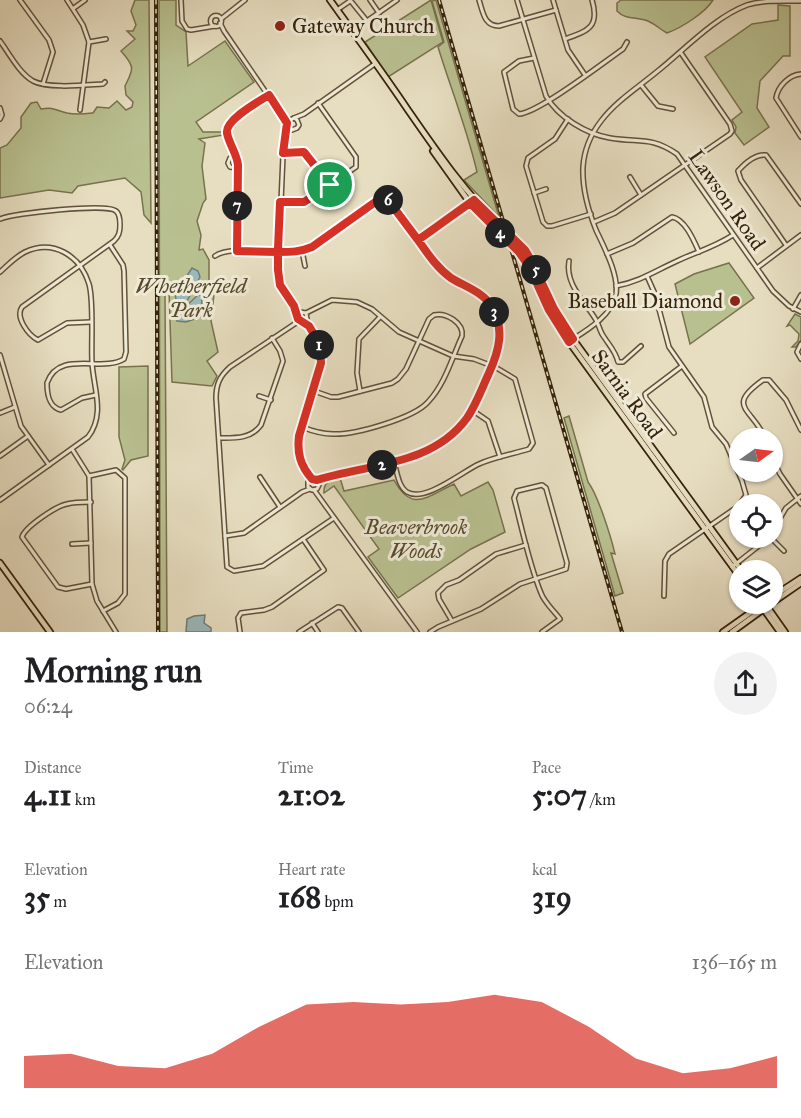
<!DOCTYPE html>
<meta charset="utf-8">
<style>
body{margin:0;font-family:"IM FELL Great Primer",serif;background:#f2f2f2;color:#202124;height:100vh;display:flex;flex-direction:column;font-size:22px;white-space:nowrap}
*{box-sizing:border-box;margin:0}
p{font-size:20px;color:#757577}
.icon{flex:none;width:33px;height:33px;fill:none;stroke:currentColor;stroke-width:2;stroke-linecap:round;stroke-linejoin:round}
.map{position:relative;height:632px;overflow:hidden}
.details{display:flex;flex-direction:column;background:#fff;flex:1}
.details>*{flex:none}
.needle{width:39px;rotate:76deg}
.tools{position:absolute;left:729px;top:428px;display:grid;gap:12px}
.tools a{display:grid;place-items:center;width:54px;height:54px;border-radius:50%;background:#fff;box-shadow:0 2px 4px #0004;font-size:30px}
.pin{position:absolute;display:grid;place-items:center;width:51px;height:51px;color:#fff;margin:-26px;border:3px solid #fff;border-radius:50%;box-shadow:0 2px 6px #0007}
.km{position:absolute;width:30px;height:30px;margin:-15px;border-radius:50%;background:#222;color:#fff;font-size:16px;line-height:30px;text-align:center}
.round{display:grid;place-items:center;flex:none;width:63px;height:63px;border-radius:32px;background:#f2f2f2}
.summary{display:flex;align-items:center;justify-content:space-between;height:102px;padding:0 24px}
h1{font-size:33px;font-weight:800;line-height:45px}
.figures{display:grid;grid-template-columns:repeat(3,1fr);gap:9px;height:102px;padding:6px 24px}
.figures div{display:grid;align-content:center}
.figures b{font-size:30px;font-weight:800}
.figures small{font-size:16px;font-weight:400}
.figures p{font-size:16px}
.chart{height:168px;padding:12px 24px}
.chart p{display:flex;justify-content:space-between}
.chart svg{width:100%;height:108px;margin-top:6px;fill:#d93025;opacity:.7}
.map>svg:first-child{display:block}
.green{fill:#b9c090;stroke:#78724d;stroke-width:1.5}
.water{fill:#9bb9bd;stroke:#737d75;stroke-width:1.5}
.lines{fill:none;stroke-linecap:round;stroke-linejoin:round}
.minor-casing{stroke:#625238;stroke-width:6}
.major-casing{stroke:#36230a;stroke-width:8}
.minor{stroke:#efead7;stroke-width:3}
.major{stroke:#e7dec1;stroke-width:4.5}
.rail-casing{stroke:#36230a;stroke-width:4}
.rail{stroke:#efead7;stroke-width:1.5;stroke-dasharray:4.5;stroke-linecap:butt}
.major-bridge-casing{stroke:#36230a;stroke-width:8;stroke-linecap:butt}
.major-bridge{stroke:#e7dec1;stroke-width:4.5}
.route-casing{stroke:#fff;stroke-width:12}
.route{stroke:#d93025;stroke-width:8}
.poi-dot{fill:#8f2418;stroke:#efead7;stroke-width:2}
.labels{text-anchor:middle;stroke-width:6;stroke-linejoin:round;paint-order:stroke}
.poi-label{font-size:21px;fill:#36230a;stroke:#efead7;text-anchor:start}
.street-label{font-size:21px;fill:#36230a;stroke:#efead7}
.park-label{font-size:21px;font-style:italic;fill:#574a2c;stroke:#efead7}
</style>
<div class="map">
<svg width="801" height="632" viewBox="0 0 801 632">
<rect width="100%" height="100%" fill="#e7dec1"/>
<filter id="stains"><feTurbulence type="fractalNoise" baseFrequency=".00333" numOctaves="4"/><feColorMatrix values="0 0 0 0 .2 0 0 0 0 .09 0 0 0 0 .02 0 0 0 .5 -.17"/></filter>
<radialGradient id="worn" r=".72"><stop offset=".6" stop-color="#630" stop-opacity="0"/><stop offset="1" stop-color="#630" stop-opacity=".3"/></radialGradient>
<g class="green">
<path d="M135,0H149L151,223L144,215L141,192L125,178L78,186L72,193L49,190L0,198V148L7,145L21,128V117L31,103L37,102L41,109C54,107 55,110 67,113C76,115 84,114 93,113L97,107L109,108L117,101L126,110L132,107L133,102L126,95L125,86C133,69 136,68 121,51L135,39L127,31H133L136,25L131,11Z"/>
<polygon points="159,0 176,0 176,25 186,32 188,66 225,41 254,82 196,122 203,132 223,132 224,135 199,139 205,143 202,166 206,199 203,203 197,221 201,235 199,250 203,249 209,260 209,281 215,285 211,321 218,352 207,361 217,376 212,386 172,382 169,290 165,292 167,632 160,632"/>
<polygon points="431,0 443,42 388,77 365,42"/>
<path d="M436,0L499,217L464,180L477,172C467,129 451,89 438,47L444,42L432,1Z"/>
<path d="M621,0H713C705,13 681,28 667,33C661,30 656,25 650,22C639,16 626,21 617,11V3Z"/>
<polygon points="778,5 790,6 790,56 783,56 760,81 757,108 769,127 744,145 735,133 736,127 732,120 742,112 705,57 752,24 778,20"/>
<polygon points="729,263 754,298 690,344 675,284 694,274"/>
<polygon points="795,314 801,317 801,340 796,347 792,347 798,341 799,334 790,325 787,326"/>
<polygon points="148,366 148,456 131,460 123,470 122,469 125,460 119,437 119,367"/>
<path d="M569,416L588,482C598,495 611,537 615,554L611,553L623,593L615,596L564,418Z"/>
<path d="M340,478L344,491L394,480C412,513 426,497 454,484L461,496L488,482L493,490L505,532L471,549L398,598L368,557L379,549L334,486L324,493C323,482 331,480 340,478Z"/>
</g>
<g class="water">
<polygon points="192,268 198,271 200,277 186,303 181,306 177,305 175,294"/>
<polygon points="198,295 202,296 201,317 186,322 177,321 175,309 185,307"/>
<polygon points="205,615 204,623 211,628 211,632 186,632 187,619 194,616"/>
</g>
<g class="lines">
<g class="minor-casing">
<g id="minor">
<polyline points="20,0 49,40 53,52 43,84"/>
<polyline points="67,0 83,25 89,42 80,110"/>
<polyline points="181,0 182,21 187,29 191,30 215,26"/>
<polyline points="350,0 367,21 397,0"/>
<polyline points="370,0 379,13"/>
<path d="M479,0C483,12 484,26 499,26L556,10"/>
<path d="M517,0L546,96C558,117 586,134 610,138C639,143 651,136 677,154L773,291L789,306L801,312"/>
<polyline points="553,0 568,50 585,75"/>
<polyline points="74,8 85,0"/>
<polyline points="337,10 350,1"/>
<circle cx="216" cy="21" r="5.5"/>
<polyline points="221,19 245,0"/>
<polyline points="220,23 224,31 287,123"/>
<path d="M565,39C588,31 600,27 592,0"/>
<path d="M0,41C9,53 19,73 33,81C48,89 85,85 103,84L105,82"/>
<polyline points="89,42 106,39"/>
<path d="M534,58L519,61L504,72L513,109L519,114C538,113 603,63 623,49L627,42"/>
<path d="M801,74C789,75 778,86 776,98L801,137"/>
<polyline points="641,85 658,106 673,109"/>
<polyline points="0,108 2,115 0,119"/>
<polyline points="294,118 304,114 376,63"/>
<polyline points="568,119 555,139 528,158 526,166 543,222 547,226 552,226 591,214"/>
<polyline points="288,127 292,130 297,128 299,125 297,120 294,118 288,121 283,156 278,270 280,285 297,315"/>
<polyline points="283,153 304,152 330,185"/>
<polyline points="236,156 230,158 228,163 230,167 237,168"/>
<polyline points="630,177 641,195"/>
<polyline points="534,193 546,189"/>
<polyline points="280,202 304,202 356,167 356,157 318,103"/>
<polyline points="236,215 229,213 228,210 230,207 237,204"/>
<path d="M0,219C14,213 107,203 116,211C120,214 120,221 120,225C120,232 119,236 114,241L22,307C15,317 28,335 38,340L67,323L91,322"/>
<polyline points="594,222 615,213 730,134 732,131 730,124 681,53"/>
<polyline points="418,240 470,203"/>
<path d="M786,245L741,180L738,171C745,163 756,154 766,155L801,204"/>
<polyline points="237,251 238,165 227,133 228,127 232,120 269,95"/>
<polyline points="302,251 305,266"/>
<path d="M607,254L633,243L672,217C685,219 694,241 699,252"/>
<path d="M215,256C229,245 282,253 302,251L312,247L378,200L383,198L389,200L434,263L452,278L478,293L492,307L499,325L498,350L472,410L459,427L445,439L411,457L317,480"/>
<path d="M569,261C565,285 585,301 596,320C599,325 600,332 604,337C609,345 616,352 618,362H623L641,346"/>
<polyline points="757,268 801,235"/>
<path d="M0,272C8,265 15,257 25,252C53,239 80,255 89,284C94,301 91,342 92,362C93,387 106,414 88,437L0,500"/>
<polyline points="647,276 655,294 669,347 704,397 712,427 726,444 742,481 746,495 740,504"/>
<path d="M616,286C639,282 657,270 677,261C696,252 715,247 733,235"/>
<polyline points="793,309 801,295"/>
<path d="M306,313L332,300L357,302L372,309L399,332L453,356L474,359L495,367L515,379L533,443L529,449C513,454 494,457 479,464C463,471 425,503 407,492C398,486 397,471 394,462"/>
<polyline points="298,315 300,312 306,313 307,319 303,322"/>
<path d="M307,320C313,337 321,344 321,363L299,436C297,457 300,471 318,481L319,485L317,489L312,490L308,487V482L312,479"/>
<path d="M299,321L230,367C220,376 216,384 216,398L227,567L234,571L263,566L334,518"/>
<path d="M573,339C589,329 612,315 616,294C619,275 604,247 596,230C588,210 582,188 583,167C584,151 591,134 601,121C616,101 640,86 659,70C685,49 715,17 747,5C763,0 783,1 801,1"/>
<polyline points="801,344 797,352 801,359"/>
<polyline points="0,355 21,426 49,465"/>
<polyline points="360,391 357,373 359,339 380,317"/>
<path d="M96,395L82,398L61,410C49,407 47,395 47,383C59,349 102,373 124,359L126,352L124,271L123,265L110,245"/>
<polyline points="259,396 271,400"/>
<polyline points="472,410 488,421 500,457"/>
<polyline points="0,413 15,407"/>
<path d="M302,427C312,431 322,434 333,434C355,435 414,418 428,402C445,384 452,358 462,336C464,323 446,312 434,315L429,319L406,369L398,379L392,383L338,397H331L314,391"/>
<polyline points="674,433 646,398 645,394 682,366"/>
<path d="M220,438C235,438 251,439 261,425L283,361L280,351L272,338"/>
<path d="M765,438C752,408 725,407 763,380H769L786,400L801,430"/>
<polyline points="72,449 89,476 92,584 97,601 116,632"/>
<polyline points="0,456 28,436"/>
<polyline points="772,458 780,474 801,504"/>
<polyline points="89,476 116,470 125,478 125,594 118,603 103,611"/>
<polyline points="260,477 280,507"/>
<polyline points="314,490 417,632"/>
<path d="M91,502C83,502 74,502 67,504C56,506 25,527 22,537L58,587L66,589L92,584"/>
<polyline points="772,532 786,508 801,496"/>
<polyline points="225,536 244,533 302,492 310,489"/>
<polyline points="770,537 784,551"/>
<polyline points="72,544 91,543"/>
<polyline points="732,567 770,537"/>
<polyline points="664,596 665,561 669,554 740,505"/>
<polyline points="452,621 439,599 438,593 446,585 459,580 496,554 526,545"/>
<polyline points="312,623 318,632"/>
<polyline points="240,632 238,618 241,613 264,610 272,607 324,570 303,539"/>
<polyline points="299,632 338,607 342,608 359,632"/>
<path d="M430,632L438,627L481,609L520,584L566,569L567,563L546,488L542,485L517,491L514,498C522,528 529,564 541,593C544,602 554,611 560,619L542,632"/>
</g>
</g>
<g class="major-casing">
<g id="major">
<path d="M330,0C356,36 383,73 408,110C436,150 464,192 500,226"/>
<polyline points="433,151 470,203 499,232"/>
<polyline points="517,241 532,262 554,309 573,339 741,570"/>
<polyline points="519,252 530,268 549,310 569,342 740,577"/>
<polyline points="0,563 50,632"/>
<polyline points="772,597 801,578"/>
<polyline points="772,603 801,583"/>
<polyline points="766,605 785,632"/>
<polyline points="762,607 780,632"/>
<polyline points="723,632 764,603"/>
<polyline points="732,632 772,603"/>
</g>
</g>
<use href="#minor" class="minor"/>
<use href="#major" class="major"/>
<g class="rail-casing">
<g id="rail">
<polyline points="156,0 158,632"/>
<polyline points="439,0 622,632"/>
</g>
</g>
<use href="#rail" class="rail"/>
<g class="major-bridge-casing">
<g id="major-bridge">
<polyline points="500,226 517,241"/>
<polyline points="499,232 519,252"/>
</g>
</g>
<use href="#major-bridge" class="major-bridge"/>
</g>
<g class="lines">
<g class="route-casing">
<path id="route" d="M330,185L304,202H280L278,249V270L280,285L294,306L298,319L309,326L316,338L320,347L321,363L299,436C297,453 300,465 312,479L317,480C368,464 432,466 467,418C476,405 482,388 489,373C499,351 505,329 492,307C483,292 466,287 451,278C437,268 428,254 418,240L470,203L519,252L530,268L549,310L569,342L573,339L554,309L532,262L525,250L474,200C455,213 437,227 418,240L388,200L383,198L378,200L312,247C300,252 291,252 278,252L237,251L238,165C237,154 229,144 227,133C225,120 258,102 269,95L287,123L283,153L304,152L330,185"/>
</g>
<use href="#route" class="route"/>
</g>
<g class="poi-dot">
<circle cx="280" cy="26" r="6"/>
<circle cx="735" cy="301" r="6"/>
</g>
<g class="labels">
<g class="poi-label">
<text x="292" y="33">Gateway Church</text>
<text x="723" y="308" text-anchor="end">Baseball Diamond</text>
</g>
<g class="street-label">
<text transform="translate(727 200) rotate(55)" y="7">Lawson Road</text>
<text transform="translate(627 394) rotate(54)" y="7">Sarnia Road</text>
</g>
<g class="park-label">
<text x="191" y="293">Whetherfield<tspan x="191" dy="24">Park</tspan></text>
<text x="416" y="534">Beaverbrook<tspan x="416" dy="24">Woods</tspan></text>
</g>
</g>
<rect width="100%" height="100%" filter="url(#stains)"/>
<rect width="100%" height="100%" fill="url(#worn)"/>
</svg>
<div class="tools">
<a><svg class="needle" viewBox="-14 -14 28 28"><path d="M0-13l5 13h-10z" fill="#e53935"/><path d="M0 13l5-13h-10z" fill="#757577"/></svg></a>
<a><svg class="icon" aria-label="locate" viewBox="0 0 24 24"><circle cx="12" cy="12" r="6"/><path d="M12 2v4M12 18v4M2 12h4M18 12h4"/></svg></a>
<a><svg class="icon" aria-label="layers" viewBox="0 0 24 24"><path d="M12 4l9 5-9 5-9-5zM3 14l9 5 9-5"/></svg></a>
</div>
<div class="pin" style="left:330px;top:185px;background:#1e9e55"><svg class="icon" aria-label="arrive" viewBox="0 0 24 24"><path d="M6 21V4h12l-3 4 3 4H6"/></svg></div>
<b class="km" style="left:319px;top:345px">1</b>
<b class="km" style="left:382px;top:465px">2</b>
<b class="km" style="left:494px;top:312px">3</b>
<b class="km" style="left:500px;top:233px">4</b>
<b class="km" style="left:536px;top:270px">5</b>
<b class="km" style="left:388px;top:200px">6</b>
<b class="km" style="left:237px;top:206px">7</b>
</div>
<section class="details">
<div class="summary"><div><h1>Morning run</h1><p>06:24</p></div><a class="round"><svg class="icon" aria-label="share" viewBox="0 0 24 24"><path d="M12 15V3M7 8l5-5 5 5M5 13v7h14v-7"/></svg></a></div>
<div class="figures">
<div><p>Distance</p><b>4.11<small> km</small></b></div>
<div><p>Time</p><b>21:02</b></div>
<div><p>Pace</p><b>5:07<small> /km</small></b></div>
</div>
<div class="figures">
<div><p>Elevation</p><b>35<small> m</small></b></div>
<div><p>Heart rate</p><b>168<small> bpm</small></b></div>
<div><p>kcal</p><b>319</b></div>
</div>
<div class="chart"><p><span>Elevation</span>136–165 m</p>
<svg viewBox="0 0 160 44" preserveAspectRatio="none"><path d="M0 44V31L10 30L20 35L30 36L40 30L50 19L60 10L70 9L80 10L90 9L100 6L110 9L120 19L130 32L140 38L150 36L160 31V44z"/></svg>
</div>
</section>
